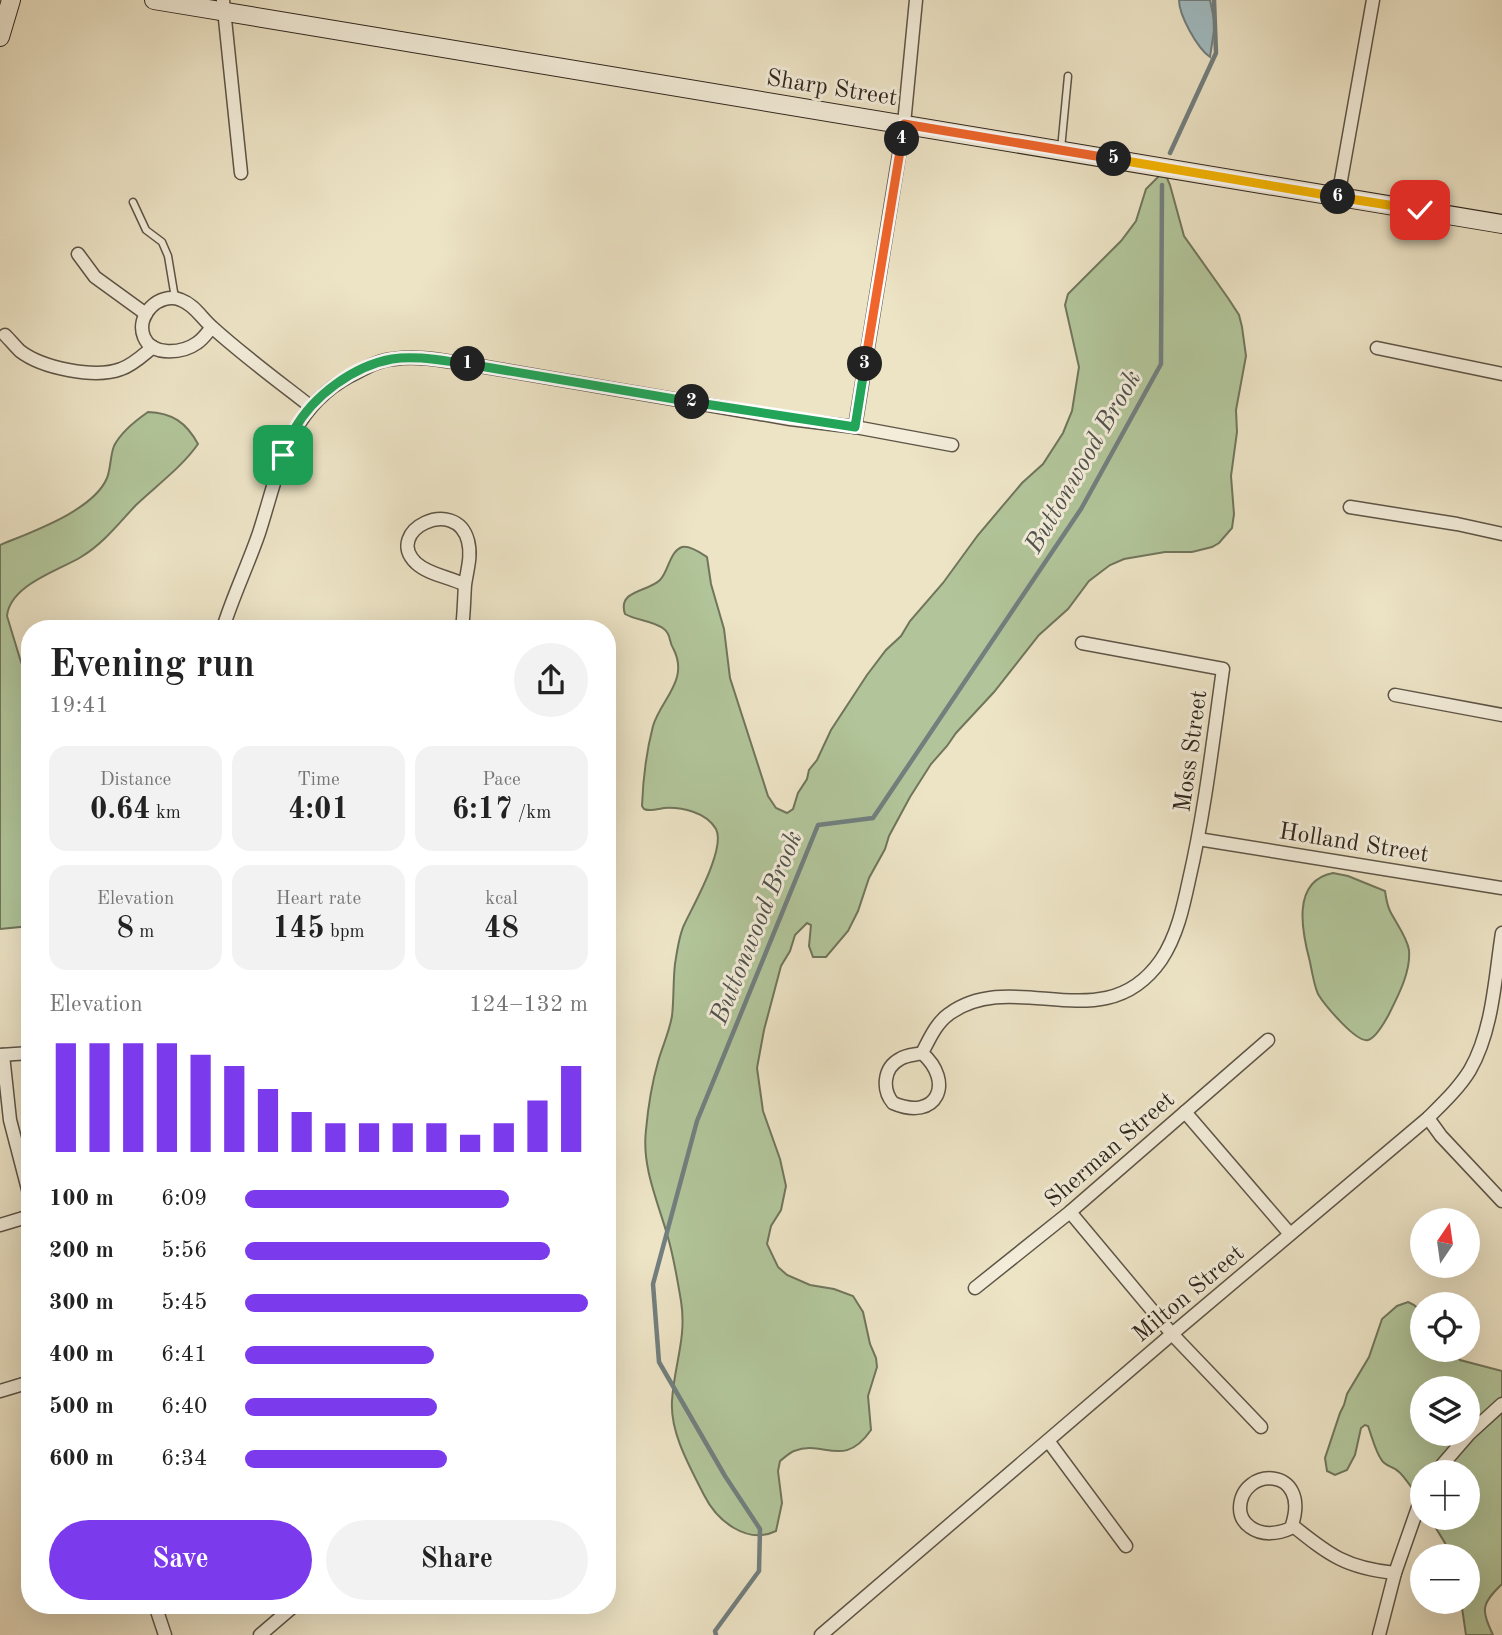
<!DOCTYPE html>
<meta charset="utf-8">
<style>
body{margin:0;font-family:"Old Standard TT",serif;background:#f2f2f2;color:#222;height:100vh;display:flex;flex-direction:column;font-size:26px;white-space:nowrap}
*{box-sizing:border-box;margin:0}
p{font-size:23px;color:#767676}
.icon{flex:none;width:38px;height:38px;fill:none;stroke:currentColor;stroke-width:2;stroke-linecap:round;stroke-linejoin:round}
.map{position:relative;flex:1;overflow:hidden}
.drawer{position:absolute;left:21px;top:620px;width:595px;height:994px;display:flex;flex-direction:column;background:#fff;border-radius:28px;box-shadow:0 7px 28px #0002}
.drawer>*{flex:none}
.needle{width:46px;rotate:13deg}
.buttons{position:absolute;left:1410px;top:1208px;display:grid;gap:14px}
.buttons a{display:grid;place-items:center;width:70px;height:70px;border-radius:50%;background:#fff;box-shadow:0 7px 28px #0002;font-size:35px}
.pin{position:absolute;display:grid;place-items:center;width:60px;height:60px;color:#fff;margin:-30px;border-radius:14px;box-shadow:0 4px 10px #0006}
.km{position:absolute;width:35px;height:35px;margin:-18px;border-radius:50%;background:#222;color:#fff;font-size:19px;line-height:35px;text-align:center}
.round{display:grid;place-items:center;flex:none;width:74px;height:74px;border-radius:37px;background:#f2f2f2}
.overview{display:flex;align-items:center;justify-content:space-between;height:119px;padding:0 28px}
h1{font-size:38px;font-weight:700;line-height:52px}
.stats{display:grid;grid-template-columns:repeat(3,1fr);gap:10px;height:119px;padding:7px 28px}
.stats div{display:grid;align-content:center;border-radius:18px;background:#f2f2f2;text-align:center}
.stats b{font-size:30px;font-weight:700}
.stats small{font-size:19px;font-weight:400}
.stats p{font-size:19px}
.chart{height:196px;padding:14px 28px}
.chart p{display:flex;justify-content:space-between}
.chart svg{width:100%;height:126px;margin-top:7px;stroke:#7c3aed;stroke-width:6}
.cta{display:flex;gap:14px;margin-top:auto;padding:14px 28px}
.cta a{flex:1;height:80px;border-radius:42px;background:#7c3aed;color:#fff;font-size:28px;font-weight:700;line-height:80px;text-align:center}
.cta a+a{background:#f2f2f2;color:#222}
ul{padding:0 28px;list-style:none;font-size:23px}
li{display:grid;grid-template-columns:112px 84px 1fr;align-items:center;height:52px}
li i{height:18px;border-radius:9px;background:#7c3aed}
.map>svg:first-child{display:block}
.green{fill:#b2c59a;stroke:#70755c;stroke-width:2;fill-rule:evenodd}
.water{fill:#a0bbc1;stroke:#727f7f;stroke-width:2}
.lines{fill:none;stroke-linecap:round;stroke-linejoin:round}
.stream{stroke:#727f7f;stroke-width:4.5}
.lane-casing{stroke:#5e5547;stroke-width:9}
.street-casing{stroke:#5e5547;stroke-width:15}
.secondary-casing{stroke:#2e251d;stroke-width:20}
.lane{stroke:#f3edda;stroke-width:6}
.street{stroke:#f3edda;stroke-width:12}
.secondary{stroke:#f3edda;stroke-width:18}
.split-1-casing{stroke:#fff;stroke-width:14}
.split-2-casing{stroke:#fff;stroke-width:14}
.split-3-casing{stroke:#fff;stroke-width:14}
.split-4-casing{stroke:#fff;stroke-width:14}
.split-5-casing{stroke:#fff;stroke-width:14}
.split-6-casing{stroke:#fff;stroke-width:14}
.split-7-casing{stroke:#fff;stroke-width:14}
.split-1{stroke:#22a559;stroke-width:9}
.split-2{stroke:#22a559;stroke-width:9}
.split-3{stroke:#22a559;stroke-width:9}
.split-4{stroke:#f0652b;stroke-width:9}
.split-5{stroke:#f0652b;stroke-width:9}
.split-6{stroke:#f5b400;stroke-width:9}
.split-7{stroke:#f5b400;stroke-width:9}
.labels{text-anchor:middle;stroke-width:6;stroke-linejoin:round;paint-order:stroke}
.street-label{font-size:24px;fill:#2e251d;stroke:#f3edda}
.water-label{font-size:26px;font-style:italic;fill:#50524e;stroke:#f3edda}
</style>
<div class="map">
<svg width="1502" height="1635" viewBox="0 0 1502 1635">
<rect width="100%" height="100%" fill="#ede4c6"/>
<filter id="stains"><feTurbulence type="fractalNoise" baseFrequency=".00286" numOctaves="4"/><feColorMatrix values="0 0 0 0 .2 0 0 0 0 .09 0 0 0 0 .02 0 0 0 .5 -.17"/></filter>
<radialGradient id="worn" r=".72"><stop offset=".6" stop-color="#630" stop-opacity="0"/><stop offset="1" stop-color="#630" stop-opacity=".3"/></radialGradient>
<g class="green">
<path d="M1161,174L1167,178L1170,185L1184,236L1228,298L1239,315L1242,327L1246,356L1236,410L1237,432L1231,476L1234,514L1232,528L1219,543L1212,547L1192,552H1165L1124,559L1110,565L1089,581L1068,609L1039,635L994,692L956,733L947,746L931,764L910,797L889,836L885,849L869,878L858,911L848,931L826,957H813L809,946L811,925L807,923L795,935L790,951L781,966L764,1030L757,1068L763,1111L780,1159L786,1186L781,1210L771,1226L767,1244L778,1267L787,1275L810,1285L834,1289L853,1296L863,1312L870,1344L876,1358L877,1367L868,1396L871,1430C843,1470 824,1439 794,1451C789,1453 784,1458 780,1461L778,1471L782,1503L776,1531C747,1545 717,1521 704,1495C690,1467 670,1433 672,1401C674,1365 687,1338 681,1301C678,1283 675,1266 671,1249C662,1210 641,1171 646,1130C648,1108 652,1083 658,1062C662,1047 669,1033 672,1016C674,999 673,981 675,964C677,952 679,934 685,923C694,904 726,848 716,829C706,812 682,807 664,808C657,809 651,812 644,809L642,806C643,778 646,753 653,726C661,699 690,680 673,648C669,642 671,634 664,629C653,620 637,621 625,614C617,590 648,592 660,580C669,571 669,552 682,547C690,545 701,553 707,557L711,584L724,629L730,678L768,796L776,808L787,813L793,809L798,793L807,779L809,770L817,760L831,730L867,675L886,650L901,636L910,621L943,583L978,535L1022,483L1043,464L1063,433L1072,411L1079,367L1065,305L1068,294L1121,241L1136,221L1146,189Z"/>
<path d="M148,412C172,413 186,422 198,444C182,467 157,485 136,505C119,523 103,544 81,557C58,571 10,585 7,616L21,662L30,679V926L0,929V545C31,532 93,511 107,478C111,468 110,456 114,446C121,432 135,421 148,412Z"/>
<path d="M1333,873L1348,876L1385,891C1386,898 1387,905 1390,911C1396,923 1407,937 1409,950C1411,972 1398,996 1388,1016C1384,1023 1376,1038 1368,1040C1356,1043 1324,1004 1318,994C1314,985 1312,972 1310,962C1302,932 1291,881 1333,873Z"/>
<path d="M1408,1302C1430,1311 1423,1328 1423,1349H1450L1460,1360L1502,1371V1584C1481,1604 1481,1609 1493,1635H1466L1461,1601H1468V1556H1449L1445,1543L1429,1517H1468V1472H1423V1505C1420,1499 1404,1476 1399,1472C1394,1466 1385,1467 1381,1459C1375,1450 1372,1437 1368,1426L1365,1425L1361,1428L1355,1455L1347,1470L1335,1475L1327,1471L1325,1458L1340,1413L1344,1405L1347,1394L1369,1357L1382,1319L1397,1306ZM1423,1388H1468V1433H1423Z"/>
</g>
<path class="water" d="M1179,0H1210L1215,24L1210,57C1197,48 1179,15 1179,0Z"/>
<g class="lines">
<g class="stream">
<polyline points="1170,153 1216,53 1214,0"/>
<polyline points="716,1635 715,1631 759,1571 760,1529 725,1476 659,1362 653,1284 697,1121 818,825 873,818 1081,509 1161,364 1162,185"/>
</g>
<g class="lane-casing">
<g id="lane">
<polyline points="1061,149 1068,76"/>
<polyline points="133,202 146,230 162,242 168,256 175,298"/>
</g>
</g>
<g class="street-casing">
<g id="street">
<polyline points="223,0 241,173"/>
<polyline points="1338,197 1373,0"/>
<polyline points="78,254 95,277 146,314"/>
<path d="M212,327C207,333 203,339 197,343C183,353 152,357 144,337C135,316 159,291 181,300C195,305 202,319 213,328C244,356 278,381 310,406"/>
<path d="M5,335C10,340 15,346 20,351C42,368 95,379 121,369C133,365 143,355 153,347"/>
<polyline points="1377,348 1502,374"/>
<polyline points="855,427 904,124 916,0"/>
<polyline points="1350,507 1457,524 1502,534"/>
<path d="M223,628C233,596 248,565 259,533C279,471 287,410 350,376C364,369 378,360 394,359C421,355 448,362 474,365L790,419L855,427L952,445"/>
<path d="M462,628C464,614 464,599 465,585C467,570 472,556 468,541C456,495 383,531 416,563C429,575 450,577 465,585"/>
<polyline points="1395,695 1502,715"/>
<polyline points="1198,839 1502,888"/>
<path d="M922,1053C955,1082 937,1122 893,1103C882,1090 883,1068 900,1059C906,1055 914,1055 922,1053C929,1040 936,1023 949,1014C1015,966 1104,1042 1161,960C1177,936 1183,908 1189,880C1205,811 1213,740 1223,669L1082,643"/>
<polyline points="0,1055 30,1053"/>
<polyline points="3,1055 10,1120 30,1197"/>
<polyline points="1185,1112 1290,1234"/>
<polyline points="1428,1118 1441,1136 1502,1201"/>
<polyline points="1070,1212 1172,1334 1261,1427"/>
<polyline points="0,1225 30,1216"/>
<polyline points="975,1288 1070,1212 1268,1040"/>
<polyline points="0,1391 30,1382"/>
<polyline points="1049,1442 1126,1546"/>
<polyline points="1436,1472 1469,1434 1502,1404"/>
<path d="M1292,1525C1311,1466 1241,1466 1240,1508C1240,1516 1243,1522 1250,1527C1262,1536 1278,1534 1291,1528L1292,1525C1329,1555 1346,1568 1395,1573"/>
<polyline points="155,1605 165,1635"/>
<polyline points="260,1635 295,1605"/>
<path d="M821,1635L1172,1334L1428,1118C1443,1103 1459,1088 1470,1070C1493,1030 1495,977 1502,933"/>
<polyline points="1379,1635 1395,1573 1423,1493"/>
</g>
</g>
<g class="secondary-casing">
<g id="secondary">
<polyline points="154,0 1502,224"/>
<polyline points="0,37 11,0"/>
</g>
</g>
<use href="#lane" class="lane"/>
<use href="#street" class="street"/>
<use href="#secondary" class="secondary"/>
</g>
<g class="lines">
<g class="split-1-casing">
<path id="split-1" d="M283,455C286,447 289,438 294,430C313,396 353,366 392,359C417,355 443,361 468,364"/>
</g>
<g class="split-2-casing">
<polyline id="split-2" points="468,364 692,402"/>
</g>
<g class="split-3-casing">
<polyline id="split-3" points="692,402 855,427 865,364"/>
</g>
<g class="split-4-casing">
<polyline id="split-4" points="865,364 902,139"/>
</g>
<g class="split-5-casing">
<polyline id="split-5" points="902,139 904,124 1114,159"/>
</g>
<g class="split-6-casing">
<polyline id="split-6" points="1114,159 1338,197"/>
</g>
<g class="split-7-casing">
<polyline id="split-7" points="1338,197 1420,210"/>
</g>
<use href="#split-1" class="split-1"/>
<use href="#split-2" class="split-2"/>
<use href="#split-3" class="split-3"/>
<use href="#split-4" class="split-4"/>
<use href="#split-5" class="split-5"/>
<use href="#split-6" class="split-6"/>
<use href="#split-7" class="split-7"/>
</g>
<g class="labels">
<g class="street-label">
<text transform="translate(832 87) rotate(9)" y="8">Sharp Street</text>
<text transform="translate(1190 751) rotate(-82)" y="8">Moss Street</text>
<text transform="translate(1354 842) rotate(9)" y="8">Holland Street</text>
<text transform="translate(1109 1149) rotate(-41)" y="8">Sherman Street</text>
<text transform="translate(1188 1293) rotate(-40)" y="8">Milton Street</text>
</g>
<g class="water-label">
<text transform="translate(1082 461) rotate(-60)" y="9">Buttonwood Brook</text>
<text transform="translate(755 927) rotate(-68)" y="9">Buttonwood Brook</text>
</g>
</g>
<rect width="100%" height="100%" filter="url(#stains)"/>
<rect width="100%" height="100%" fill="url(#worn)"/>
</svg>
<div class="buttons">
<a><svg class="needle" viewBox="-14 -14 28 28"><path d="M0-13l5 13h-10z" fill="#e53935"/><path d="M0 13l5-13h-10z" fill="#767676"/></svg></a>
<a><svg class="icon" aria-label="locate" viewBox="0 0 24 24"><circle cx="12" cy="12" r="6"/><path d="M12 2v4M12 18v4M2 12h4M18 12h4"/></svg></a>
<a><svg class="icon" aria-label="layers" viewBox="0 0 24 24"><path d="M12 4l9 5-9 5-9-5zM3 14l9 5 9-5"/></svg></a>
<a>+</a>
<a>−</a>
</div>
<div class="pin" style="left:283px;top:455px;background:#1e9e55"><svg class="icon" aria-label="arrive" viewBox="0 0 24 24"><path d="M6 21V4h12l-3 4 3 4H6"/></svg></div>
<div class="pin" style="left:1420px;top:210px;background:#d93025"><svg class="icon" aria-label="check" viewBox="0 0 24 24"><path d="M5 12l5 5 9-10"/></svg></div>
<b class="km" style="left:468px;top:364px">1</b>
<b class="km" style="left:692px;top:402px">2</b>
<b class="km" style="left:865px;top:364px">3</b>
<b class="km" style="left:902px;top:139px">4</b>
<b class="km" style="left:1114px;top:159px">5</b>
<b class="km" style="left:1338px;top:197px">6</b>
<section class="drawer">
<div class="overview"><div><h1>Evening run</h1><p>19:41</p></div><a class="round"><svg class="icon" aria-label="share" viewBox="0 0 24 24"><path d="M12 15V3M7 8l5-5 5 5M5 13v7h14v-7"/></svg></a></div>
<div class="stats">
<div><p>Distance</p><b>0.64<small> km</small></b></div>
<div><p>Time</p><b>4:01</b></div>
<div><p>Pace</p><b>6:17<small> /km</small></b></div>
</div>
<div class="stats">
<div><p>Elevation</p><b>8<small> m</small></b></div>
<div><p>Heart rate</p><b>145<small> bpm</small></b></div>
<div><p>kcal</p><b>48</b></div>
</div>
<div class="chart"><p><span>Elevation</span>124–132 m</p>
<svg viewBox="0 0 160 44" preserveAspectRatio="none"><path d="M5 44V6M15 44V6M25 44V6M35 44V6M45 44V10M55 44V14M65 44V22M75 44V30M85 44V34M95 44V34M105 44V34M115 44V34M125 44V38M135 44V34M145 44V26M155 44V14"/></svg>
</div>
<ul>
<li><b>100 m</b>6:09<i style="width:77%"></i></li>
<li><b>200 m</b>5:56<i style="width:89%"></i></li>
<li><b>300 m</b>5:45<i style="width:100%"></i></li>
<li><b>400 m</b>6:41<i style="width:55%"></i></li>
<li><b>500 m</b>6:40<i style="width:56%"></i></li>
<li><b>600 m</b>6:34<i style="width:59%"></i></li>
</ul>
<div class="cta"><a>Save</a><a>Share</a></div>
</section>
</div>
